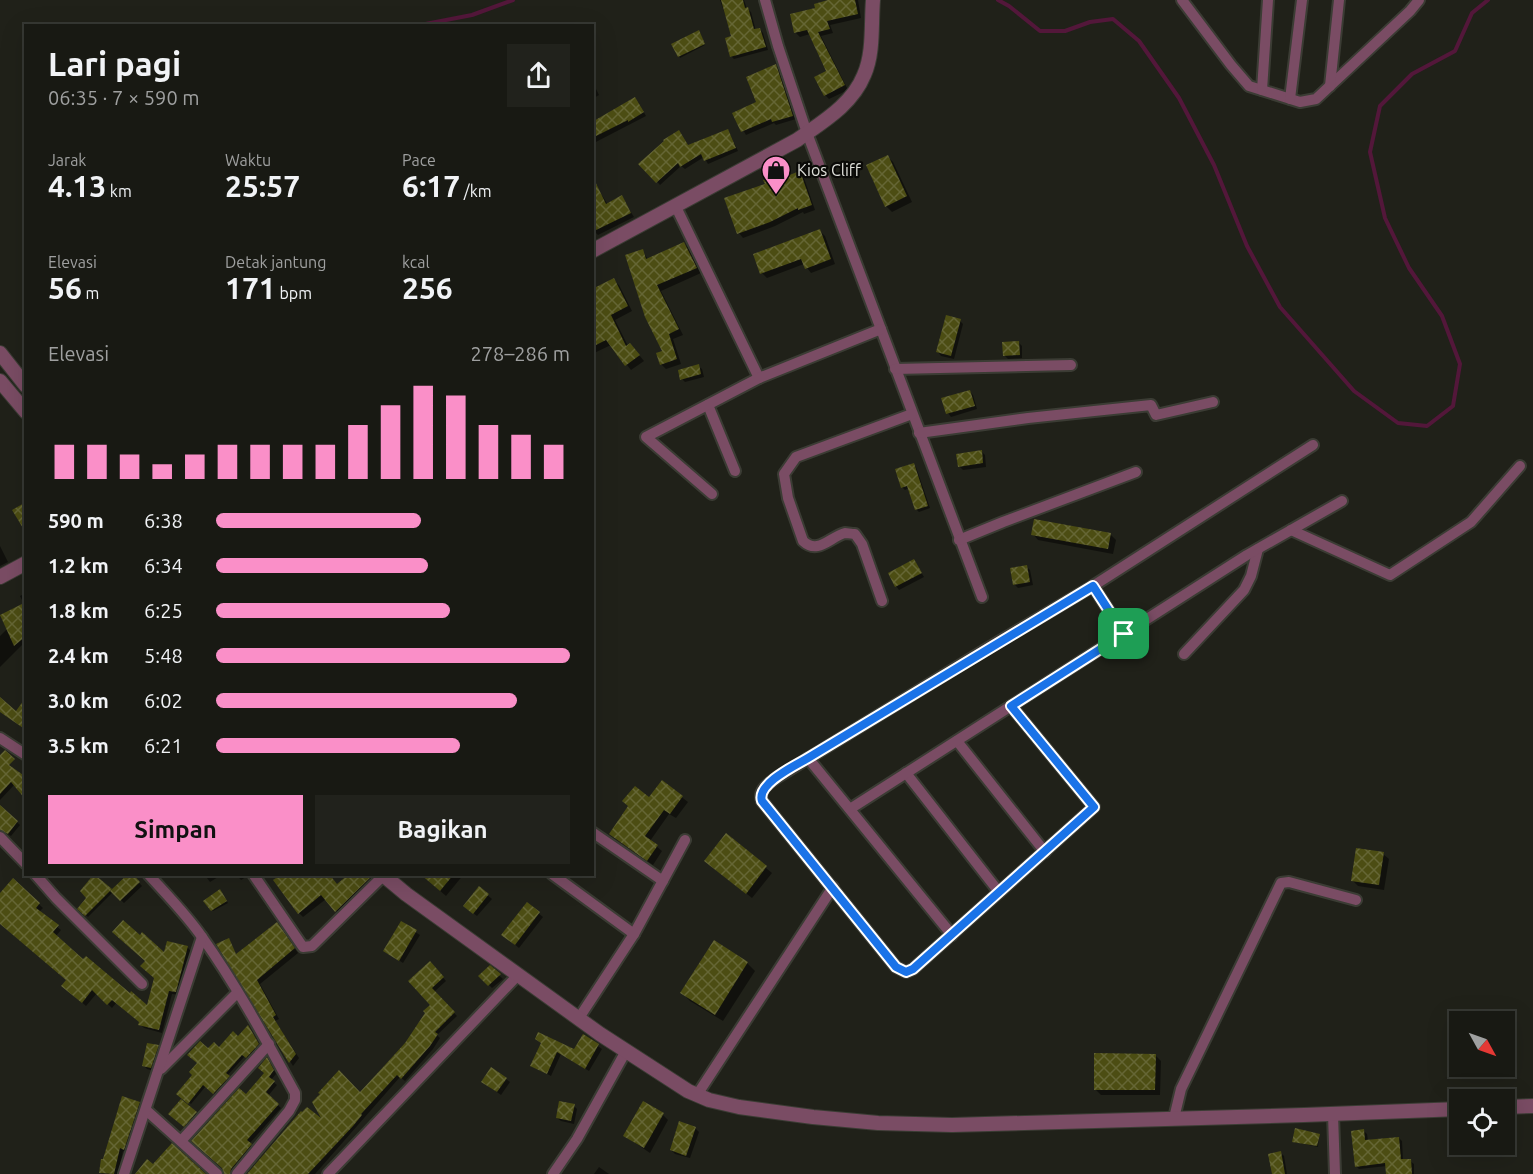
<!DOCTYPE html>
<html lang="id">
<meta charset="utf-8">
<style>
body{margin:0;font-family:Ubuntu,sans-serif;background:#21221c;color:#f1f3f6;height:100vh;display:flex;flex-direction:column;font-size:22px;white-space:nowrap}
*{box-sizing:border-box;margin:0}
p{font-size:20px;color:#9fa0a0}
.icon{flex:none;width:33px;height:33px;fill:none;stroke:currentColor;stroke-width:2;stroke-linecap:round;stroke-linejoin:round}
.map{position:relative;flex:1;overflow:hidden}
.panel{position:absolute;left:24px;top:24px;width:570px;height:852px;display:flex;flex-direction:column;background:#181913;border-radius:0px;box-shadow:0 6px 24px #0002,0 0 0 2px #363833}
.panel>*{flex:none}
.needle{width:39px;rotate:130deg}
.tools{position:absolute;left:1449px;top:1011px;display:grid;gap:12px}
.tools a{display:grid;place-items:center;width:66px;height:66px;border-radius:0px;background:#181913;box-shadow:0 6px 24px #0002,0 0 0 2px #363833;font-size:30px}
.pin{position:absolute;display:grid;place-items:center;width:51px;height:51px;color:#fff;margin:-26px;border-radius:12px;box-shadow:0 3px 9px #0006}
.round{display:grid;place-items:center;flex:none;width:63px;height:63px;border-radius:0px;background:#21221c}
.head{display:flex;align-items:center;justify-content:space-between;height:102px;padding:0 24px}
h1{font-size:33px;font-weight:700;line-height:45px}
.stats{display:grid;grid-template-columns:repeat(3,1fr);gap:9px;height:102px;padding:6px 24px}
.stats div{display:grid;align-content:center}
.stats b{font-size:30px;font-weight:700}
.stats small{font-size:16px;font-weight:400}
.stats p{font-size:16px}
.chart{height:168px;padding:12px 24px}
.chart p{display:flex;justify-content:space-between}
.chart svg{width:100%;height:108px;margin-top:6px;stroke:#fa8fc8;stroke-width:6}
.cta{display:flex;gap:12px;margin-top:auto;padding:12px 24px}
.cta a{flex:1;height:69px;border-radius:0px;background:#fa8fc8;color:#111;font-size:24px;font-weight:700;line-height:69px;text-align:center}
.cta a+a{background:#21221c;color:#f1f3f6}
ul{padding:0 24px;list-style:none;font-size:20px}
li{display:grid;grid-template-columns:96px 72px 1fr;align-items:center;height:45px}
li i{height:15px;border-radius:8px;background:#fa8fc8}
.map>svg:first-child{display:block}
.shadow{fill:#0007}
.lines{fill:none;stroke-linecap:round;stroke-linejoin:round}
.stream{stroke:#53173a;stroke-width:4}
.building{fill:url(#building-cross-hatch)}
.minor-casing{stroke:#3b3c34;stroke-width:14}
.tertiary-casing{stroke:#3b3c34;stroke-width:16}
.minor{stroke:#7a4c64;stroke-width:10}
.tertiary{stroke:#7a4c64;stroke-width:14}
.route-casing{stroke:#fff;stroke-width:12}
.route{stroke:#1a73e8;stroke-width:8}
.labels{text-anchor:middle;stroke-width:4.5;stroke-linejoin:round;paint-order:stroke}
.poi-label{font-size:16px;fill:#dfe0da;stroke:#0a0a07;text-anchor:start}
</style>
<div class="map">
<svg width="1533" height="1174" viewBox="0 0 1533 1174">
<defs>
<pattern id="building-cross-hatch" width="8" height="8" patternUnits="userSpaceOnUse" patternTransform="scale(1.5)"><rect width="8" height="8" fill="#4c4d13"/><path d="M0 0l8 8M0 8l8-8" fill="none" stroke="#656635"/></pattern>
</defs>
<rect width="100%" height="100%" fill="#202119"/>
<g class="shadow">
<polygon points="720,0 744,0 747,9 751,12 756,31 760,29 763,33 768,50 734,59 731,56 733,37"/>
<polygon points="829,0 858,0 861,18 830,25 833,33 821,36 848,90 829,99 825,95 828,72 810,34 800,37 795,32 817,9"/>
<polygon points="700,33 705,45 680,58 679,56"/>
<polygon points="776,66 779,69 796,119 776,125 774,123 746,135 734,114 758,103"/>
<polygon points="592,81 599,95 592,99"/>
<polygon points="638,102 646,116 592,144 592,122"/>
<polygon points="728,130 738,151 708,164 704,157 685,169 681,166 660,185 641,164"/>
<polygon points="888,157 893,162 912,202 892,212 886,206"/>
<polygon points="800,173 804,178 815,210 804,214 803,212 775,226 743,238 739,233 767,184 774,177 778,181"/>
<polygon points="595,184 608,205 621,197 634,217 598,235 594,231"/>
<polygon points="820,231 825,236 835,264 811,273 804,264 767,278 762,273"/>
<polygon points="684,243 689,249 701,273 661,291 683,335 673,339 681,364 666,369 661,364 664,352 642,251 648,259"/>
<polygon points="613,280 619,285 632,311 615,320 628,346 635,350 644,361 631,370 611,345 592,354 592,290"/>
<polygon points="960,321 963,324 954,359 941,356 938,352"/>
<polygon points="1018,342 1022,346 1022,358 1008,359 1004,355"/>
<polygon points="698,366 702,369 704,377 685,382 682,379"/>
<polygon points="969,391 973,395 977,409 951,417 948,413"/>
<polygon points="981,451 985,455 986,467 963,470 959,466"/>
<polygon points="913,465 916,467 930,508 919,512 916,509 909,488 905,490 902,487"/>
<polygon points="1033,534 1110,534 1116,540 1113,554 1038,540"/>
<polygon points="0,546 8,562 0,566"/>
<polygon points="914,561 924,577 899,590 896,586"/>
<polygon points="1026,566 1030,570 1033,585 1018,588 1014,584"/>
<polygon points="26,593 26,651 22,645 0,667 0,636 7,629 24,604 20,596"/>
<polygon points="0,770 15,784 0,800"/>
<polygon points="662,782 688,802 676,818 669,814 650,841 662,851 653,865 616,839"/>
<polygon points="0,807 20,825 11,836 0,829"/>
<polygon points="726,835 772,873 752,898 711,866"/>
<polygon points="1383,854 1389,859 1384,890 1358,886 1352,880"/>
<polygon points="131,874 142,886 124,903 113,892 88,917 79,909 88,898 95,876 112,891"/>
<polygon points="204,874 223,874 210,882"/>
<polygon points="236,874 251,874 241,880"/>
<polygon points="285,874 337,886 351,874 371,874 376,881 340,915 326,899 303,917 299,913"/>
<polygon points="426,874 464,874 446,896 430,882"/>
<polygon points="13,880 43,908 39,912 61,930 56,936 84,961 148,1008 168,942 188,948 191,951 180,995 172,994 162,1033 144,1028 140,1024 141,1022 117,1002 112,1008 97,993 86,1006 67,989 68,980 0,924 0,895"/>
<polygon points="479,888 492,899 477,916 468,909"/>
<polygon points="219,891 228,903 213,911 205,902"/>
<polygon points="527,904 543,917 519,948 507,938"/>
<polygon points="401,923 420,935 403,963 385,951"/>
<polygon points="280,928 298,953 260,984 279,1019 275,1021 299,1058 293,1066 218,945 228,940 237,955"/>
<polygon points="714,942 747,963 755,971 723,1021 690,1001 682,993"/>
<polygon points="430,963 446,981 434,992 457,1016 437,1035 440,1038 433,1049 405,1081 400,1077 315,1174 248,1174 326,1123 360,1095 406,1044 432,1005"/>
<polygon points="490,967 503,979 492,988 480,976"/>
<polygon points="249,1027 260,1046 249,1059 245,1056 227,1076 231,1079 216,1095 206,1086 191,1104 178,1094 220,1049 238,1039"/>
<polygon points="583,1036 602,1049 589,1071 561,1054 551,1076 532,1066 542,1043 575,1051"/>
<polygon points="158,1046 161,1050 154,1071 147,1069 143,1065"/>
<polygon points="1155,1055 1161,1061 1160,1095 1101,1095 1095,1089"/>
<polygon points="270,1062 276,1074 271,1080 277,1085 268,1096 281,1108 249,1144 254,1148 233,1174 226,1174 246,1096 266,1074"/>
<polygon points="506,1079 510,1082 501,1095 487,1085"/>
<polygon points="181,1101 197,1114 186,1127 170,1113"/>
<polygon points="139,1103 142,1106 127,1152 123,1151 118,1174 102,1174 100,1172"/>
<polygon points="574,1106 577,1109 574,1124 561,1121 557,1118"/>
<polygon points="663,1115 668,1120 650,1153 625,1136"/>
<polygon points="695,1128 699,1132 690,1158 675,1154 671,1150"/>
<polygon points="1364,1131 1367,1134 1368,1141 1399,1138 1402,1141 1403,1161 1410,1161 1414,1164 1414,1174 1387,1174 1387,1166 1359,1169 1356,1166"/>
<polygon points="1319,1135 1318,1147 1295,1142"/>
<polygon points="1281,1153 1284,1156 1287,1174 1273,1174"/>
<polygon points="599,1167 609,1174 594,1174"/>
</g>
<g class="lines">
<g class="stream">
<polyline points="998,0 1009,6 1040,31 1065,31 1090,22 1113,19 1139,41 1179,98 1214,165 1247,246 1280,307 1354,391 1398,423 1427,426 1453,406 1460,364 1442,316 1409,268 1385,218 1370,152 1380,106 1412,74 1455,51 1472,13 1488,0"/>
<polyline points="415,26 472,15 513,0"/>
</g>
</g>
<g class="building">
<polygon points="721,0 743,0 745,8 748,7 754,29 760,28 766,47 730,57 725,38 731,36"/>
<polygon points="828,0 855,0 858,14 827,21 830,29 818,32 845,85 824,96 814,77 826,71 807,30 794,33 790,14 815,8 814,4"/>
<polygon points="699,30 705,44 678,57 671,44"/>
<polygon points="776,64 793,116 772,122 771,119 741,132 732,113 756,102 746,77"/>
<polygon points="635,97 644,112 628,122 628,120 592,138 592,122"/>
<polygon points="728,129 736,148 704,161 701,154 680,167 678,163 656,183 638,164 664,141 663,140 679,130 688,145"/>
<polygon points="888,155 907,196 885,207 866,165"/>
<polygon points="800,171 812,205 798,210 798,208 770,222 737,234 724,198 765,184 763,180 774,175 776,180"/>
<polygon points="592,175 606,204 622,195 631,213 592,232"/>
<polygon points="820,229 831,259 805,269 801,259 760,274 753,254"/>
<polygon points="684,242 697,268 657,285 679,329 669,334 677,359 660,365 656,353 662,351 645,317 625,255 643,249 646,259"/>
<polygon points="614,278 628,306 611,315 626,346 630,343 640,355 625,366 606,340 592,347 592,289"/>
<polygon points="946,315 961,319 951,356 936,352"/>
<polygon points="1019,341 1020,355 1003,356 1002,342"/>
<polygon points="699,364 701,374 680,380 678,370"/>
<polygon points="970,390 975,406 946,414 941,398"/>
<polygon points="982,450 983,463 958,467 956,454"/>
<polygon points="914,463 928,506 915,510 907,486 901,488 895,469"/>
<polygon points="26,502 26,533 12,510"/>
<polygon points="1034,519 1111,533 1108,549 1031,535"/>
<polygon points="914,559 922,573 895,587 888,573"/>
<polygon points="1027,565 1030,582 1013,585 1010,568"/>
<polygon points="26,602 26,636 14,646 0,615"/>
<polygon points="0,697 16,711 26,697 26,730 0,712"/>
<polygon points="5,750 15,759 9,765 26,777 26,800 11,782 0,794 0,755"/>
<polygon points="662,780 683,796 670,814 664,810 645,836 658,845 647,861 609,834 628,806 622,801 635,786 649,797"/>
<polygon points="0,805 18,821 8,834 0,830"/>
<polygon points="726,833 767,866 746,894 704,861"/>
<polygon points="1356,848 1384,852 1379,885 1351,881"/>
<polygon points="94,874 112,889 85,916 77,909 86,898 80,891"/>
<polygon points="128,874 133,874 140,882 120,901 110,891"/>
<polygon points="282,874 329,874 337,884 349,874 373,875 335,912 321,895 298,914 273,880"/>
<polygon points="420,874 454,874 440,891"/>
<polygon points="13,878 40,903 36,908 59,925 53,932 83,959 86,956 130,993 131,991 147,1005 154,978 140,966 145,961 112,932 123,920 140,935 142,932 164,952 167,941 188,946 176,992 169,991 159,1030 138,1025 139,1022 112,1000 107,1005 92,990 82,1003 61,986 66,980 0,924 0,893"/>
<polygon points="479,886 489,894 473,914 463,906"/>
<polygon points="220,889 227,901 211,911 203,901"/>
<polygon points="527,902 540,912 515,945 501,935"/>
<polygon points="401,921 417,930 399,961 383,951"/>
<polygon points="277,922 295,948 257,980 276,1015 273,1017 296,1054 289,1063 216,944 229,938 236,954"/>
<polygon points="714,940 748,962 715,1015 680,993"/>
<polygon points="430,961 444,977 432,988 455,1012 435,1032 438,1034 430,1046 401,1079 397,1075 361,1114 362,1115 353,1126 308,1174 247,1174 301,1111 302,1112 307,1107 321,1118 312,1102 320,1094 318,1093 339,1070 360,1092 385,1065 405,1043 425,1013 423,1011 430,1005 408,981"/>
<polygon points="490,965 501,974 488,986 478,976"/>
<polygon points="248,1025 259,1044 246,1058 242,1055 226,1073 230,1076 213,1094 203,1085 188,1104 176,1094 192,1075 189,1072 197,1063 187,1055 200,1041 208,1048 214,1042 219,1047 233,1031 238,1036"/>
<polygon points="538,1032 574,1049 583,1034 599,1044 585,1069 557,1052 547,1074 530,1066 541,1043 535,1039"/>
<polygon points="147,1043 159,1045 151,1068 142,1066"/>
<polygon points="1094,1053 1156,1054 1155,1090 1094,1090"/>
<polygon points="267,1057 274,1070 269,1077 275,1081 266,1092 279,1104 247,1140 252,1144 231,1169 230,1174 224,1174 222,1168 191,1141 239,1088 246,1094 264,1073 258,1068"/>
<polygon points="491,1067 507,1078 497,1092 481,1082"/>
<polygon points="122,1096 140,1102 124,1150 120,1148 114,1174 99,1173 101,1159 103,1159"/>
<polygon points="181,1099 197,1112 184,1127 168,1114"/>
<polygon points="559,1101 575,1104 571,1121 556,1118"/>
<polygon points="643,1101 664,1113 644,1148 623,1136"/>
<polygon points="679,1121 696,1127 686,1156 670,1150"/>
<polygon points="1295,1128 1320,1134 1317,1146 1292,1142"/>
<polygon points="1364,1129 1365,1140 1399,1137 1401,1159 1411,1159 1412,1174 1386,1174 1385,1163 1355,1167 1351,1131"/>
<polygon points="172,1143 206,1174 135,1174 147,1159 153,1164"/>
<polygon points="1281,1151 1285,1174 1272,1174 1268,1154"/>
</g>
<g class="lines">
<g class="minor-casing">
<g id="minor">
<polyline points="765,0 778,46 807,133 982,597"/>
<polyline points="1182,0 1231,65 1249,86 1300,102 1316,99 1410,11 1419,0"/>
<polyline points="1330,86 1339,0"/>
<polyline points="1262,90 1268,0"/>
<polyline points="1290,99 1302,0"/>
<polyline points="676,207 759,378"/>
<polyline points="895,369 1071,365"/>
<polyline points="708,405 735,471"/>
<polyline points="919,433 1028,418 1151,405 1156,415 1213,402"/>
<polyline points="712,494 646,437 759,378 881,329"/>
<polyline points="1291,530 1390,575 1471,522 1520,466"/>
<polyline points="959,540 1003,522 1136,472"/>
<polyline points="1093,586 1124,634"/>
<path d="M882,601L862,544L855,534C853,534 846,533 845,533C830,537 818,555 803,541L788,498L784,474L796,457L912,414"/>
<polyline points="1184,654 1244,590 1251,576 1258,549"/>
<path d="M1011,706L1094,807L913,969L906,972L896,967L762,801C758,790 768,784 776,778L990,647L1093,586L1313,445"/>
<polyline points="0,738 26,755"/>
<polyline points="957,741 1045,852"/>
<polyline points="808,758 952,935"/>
<polyline points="906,773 999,892"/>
<polyline points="850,809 1247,555 1342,501"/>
<polyline points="592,832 663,881"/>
<polyline points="0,837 26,864"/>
<polyline points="35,874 56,898 142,984"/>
<path d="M148,874C167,895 186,914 202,937C237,986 266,1040 295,1093V1100L289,1111L237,1174"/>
<polyline points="253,874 303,947 312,946 383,876"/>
<polyline points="552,874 634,934"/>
<polyline points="579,1018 634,934 685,840"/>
<polyline points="161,1069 237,993"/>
<polyline points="697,1095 833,887"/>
<polyline points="146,1110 217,1174"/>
<polyline points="1333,1114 1335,1174"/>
<polyline points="1174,1118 1181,1089 1281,883 1289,882 1356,900"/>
<polyline points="181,1141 269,1044"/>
<polyline points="124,1174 202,937"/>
<polyline points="328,1174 518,975"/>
<polyline points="553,1174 577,1139 626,1051"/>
</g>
</g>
<g class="tertiary-casing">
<g id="tertiary">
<path d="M592,251L797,140C822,122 852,105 864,75C874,53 871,23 873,0"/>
<polyline points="0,353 26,386"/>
<polyline points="0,381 26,412"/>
<polyline points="0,577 26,563"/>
<polyline points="382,874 406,894 600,1034 688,1091 709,1100 739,1107 813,1117 878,1123 952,1125 1304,1115 1460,1109"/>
<polyline points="1504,1107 1533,1106"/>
</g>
</g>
<use href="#minor" class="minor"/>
<use href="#tertiary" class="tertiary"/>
</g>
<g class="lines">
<g class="route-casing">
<path id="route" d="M1093,586L1124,634L1011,706L1094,807L913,969L906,972L896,967L762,801C756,784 796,765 808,758Z"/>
</g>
<use href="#route" class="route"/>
</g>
<defs>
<g id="shop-pin" transform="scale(1.5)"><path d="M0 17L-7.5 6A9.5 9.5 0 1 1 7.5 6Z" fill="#fa8fc8" stroke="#0a0a07"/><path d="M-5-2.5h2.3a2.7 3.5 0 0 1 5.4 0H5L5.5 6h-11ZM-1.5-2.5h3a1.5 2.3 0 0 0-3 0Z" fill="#111"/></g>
</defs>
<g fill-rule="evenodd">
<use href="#shop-pin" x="776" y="170"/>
</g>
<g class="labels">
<g class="poi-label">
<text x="797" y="176">Kios Cliff</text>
</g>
</g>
</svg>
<div class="tools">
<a><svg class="needle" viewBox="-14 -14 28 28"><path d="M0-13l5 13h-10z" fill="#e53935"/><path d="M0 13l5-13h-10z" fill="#9fa0a0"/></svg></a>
<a><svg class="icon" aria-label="locate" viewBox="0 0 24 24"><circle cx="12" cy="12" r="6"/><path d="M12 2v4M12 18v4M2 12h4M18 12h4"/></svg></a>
</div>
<div class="pin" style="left:1124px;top:634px;background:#1e9e55"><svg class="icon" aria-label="arrive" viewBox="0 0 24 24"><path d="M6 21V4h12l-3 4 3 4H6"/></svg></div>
<section class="panel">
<div class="head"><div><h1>Lari pagi</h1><p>06:35 · 7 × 590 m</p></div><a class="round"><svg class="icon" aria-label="share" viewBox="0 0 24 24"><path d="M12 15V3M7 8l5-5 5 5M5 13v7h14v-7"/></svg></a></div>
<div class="stats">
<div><p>Jarak</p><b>4.13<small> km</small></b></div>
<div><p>Waktu</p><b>25:57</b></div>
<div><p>Pace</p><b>6:17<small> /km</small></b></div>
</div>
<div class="stats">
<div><p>Elevasi</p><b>56<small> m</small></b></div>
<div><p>Detak jantung</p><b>171<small> bpm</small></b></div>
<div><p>kcal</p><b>256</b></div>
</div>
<div class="chart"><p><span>Elevasi</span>278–286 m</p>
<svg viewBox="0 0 160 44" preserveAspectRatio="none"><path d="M5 44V30M15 44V30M25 44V34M35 44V38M45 44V34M55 44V30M65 44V30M75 44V30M85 44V30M95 44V22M105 44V14M115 44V6M125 44V10M135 44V22M145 44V26M155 44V30"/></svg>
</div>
<ul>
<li><b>590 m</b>6:38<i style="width:58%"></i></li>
<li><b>1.2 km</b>6:34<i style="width:60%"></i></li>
<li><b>1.8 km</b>6:25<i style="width:66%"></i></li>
<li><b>2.4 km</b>5:48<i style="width:100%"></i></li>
<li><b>3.0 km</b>6:02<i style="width:85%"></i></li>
<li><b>3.5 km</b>6:21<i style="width:69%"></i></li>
</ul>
<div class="cta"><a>Simpan</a><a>Bagikan</a></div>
</section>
</div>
